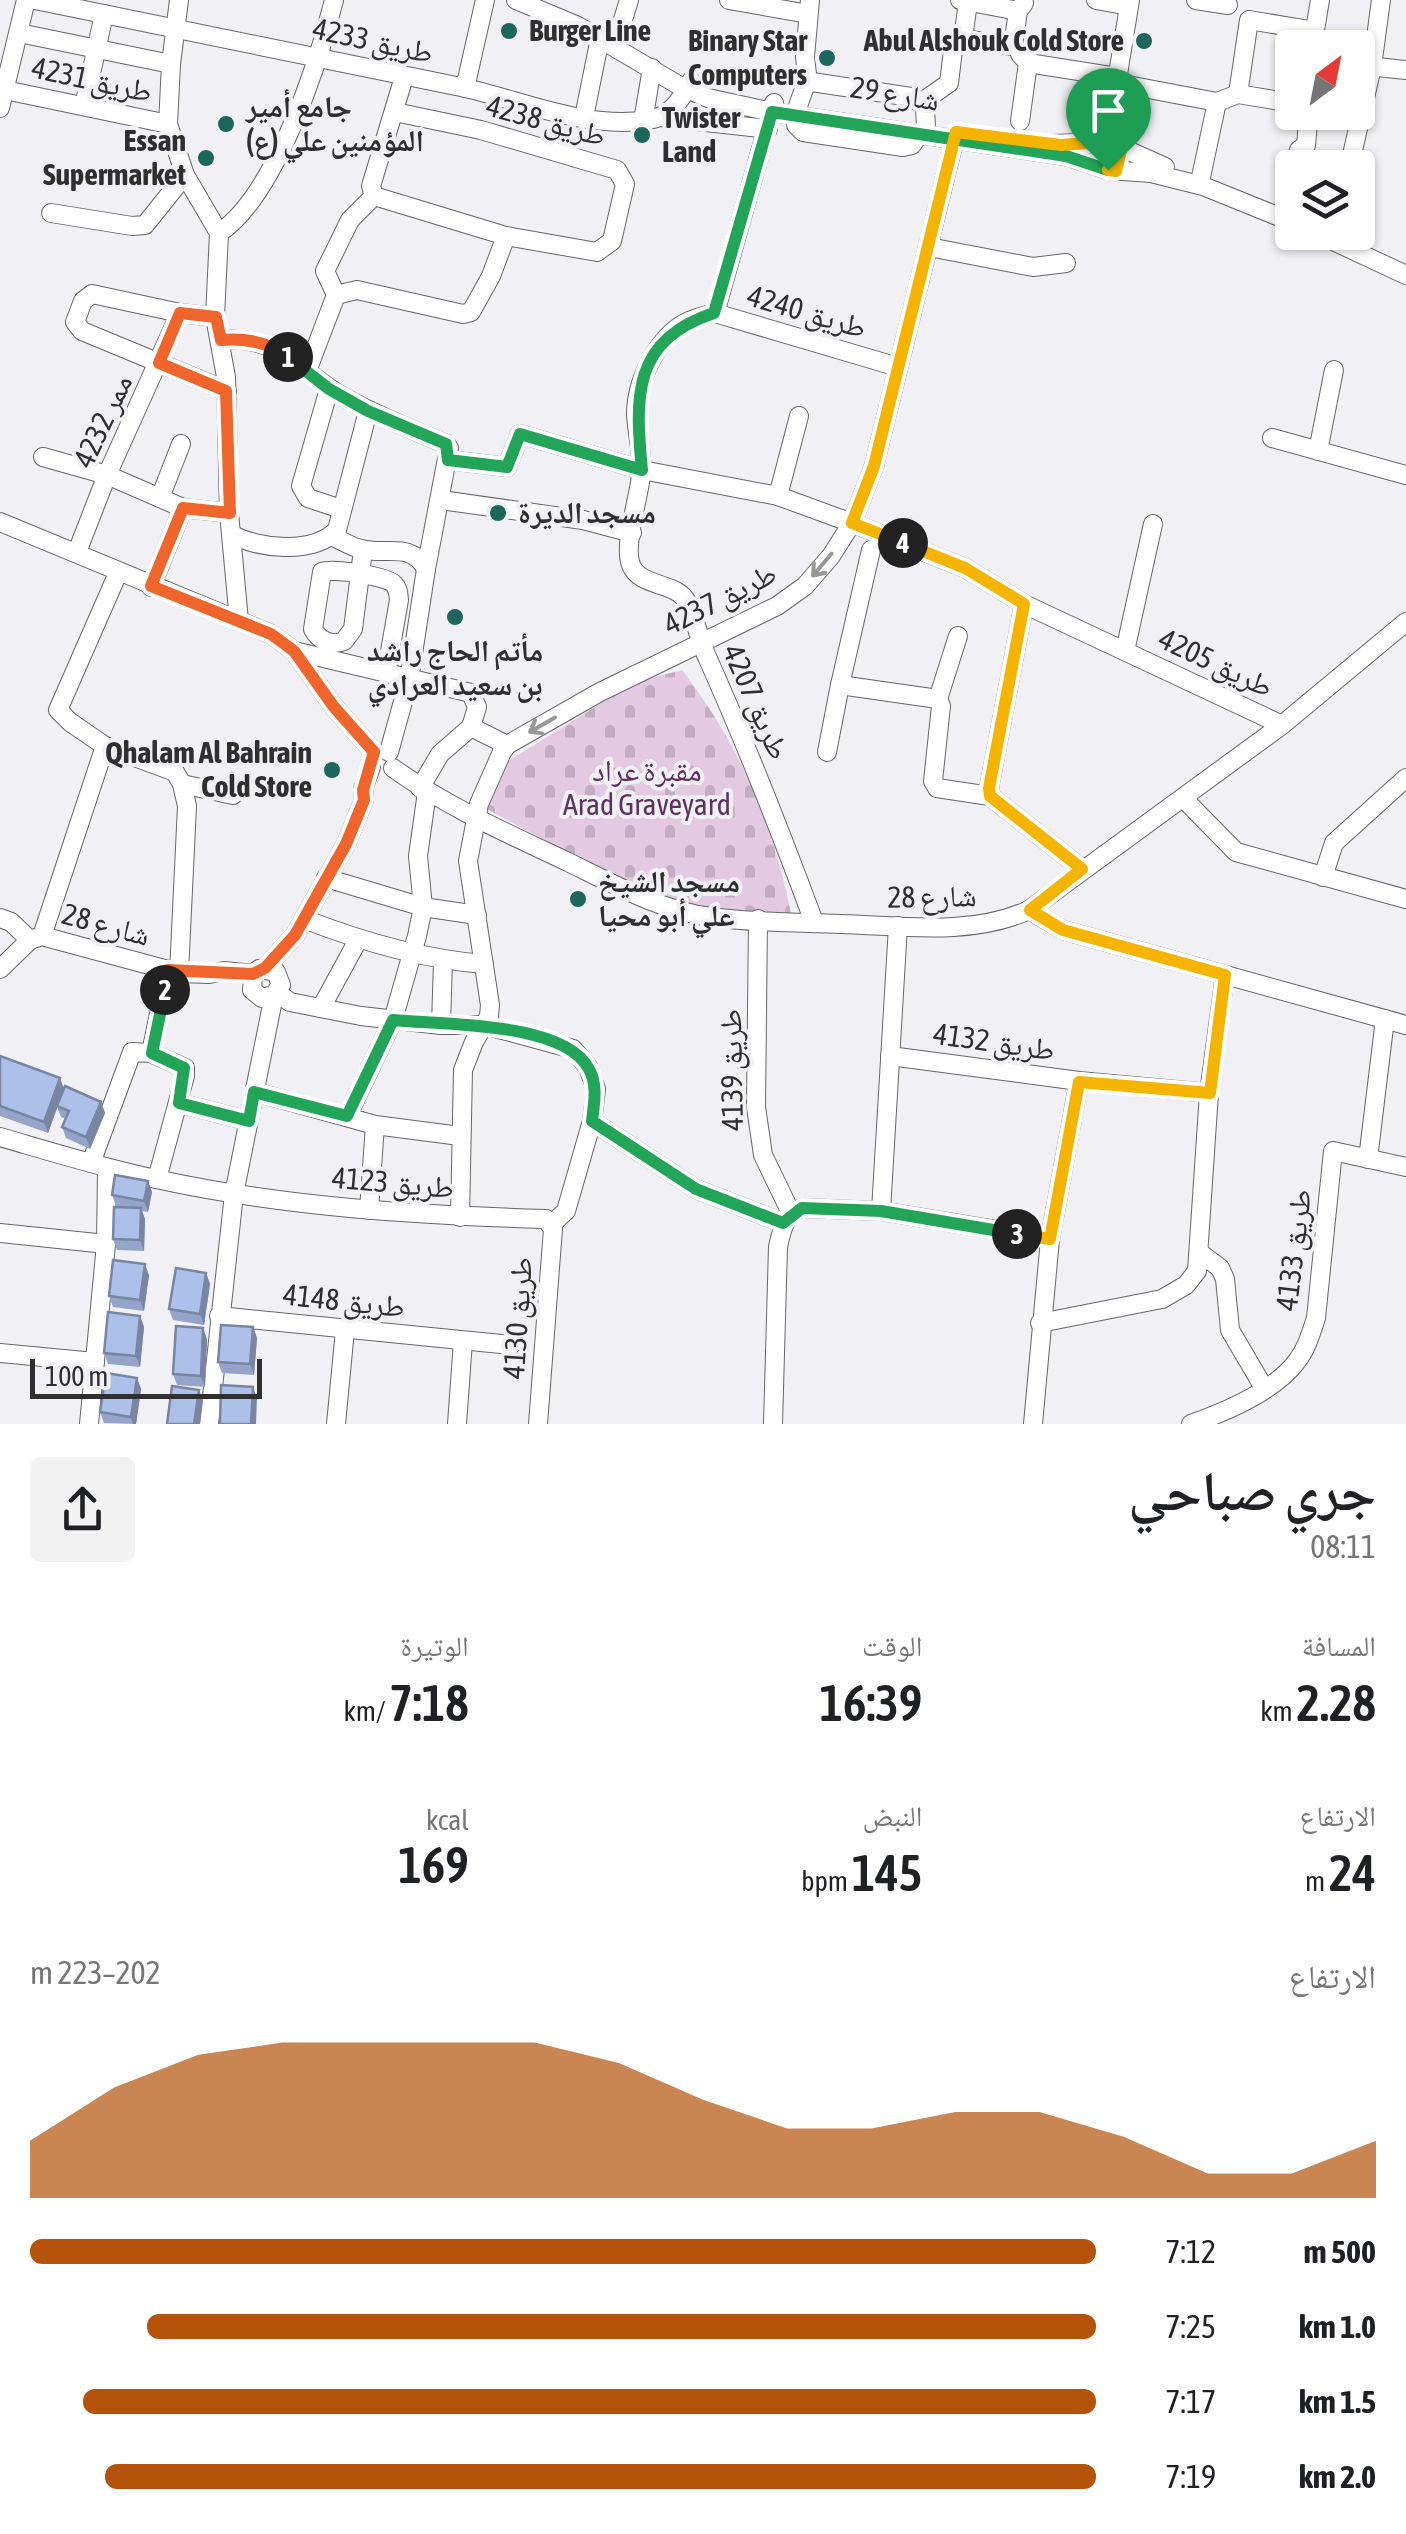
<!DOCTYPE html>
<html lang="ar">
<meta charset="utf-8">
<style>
body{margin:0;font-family:"Asap Condensed","Noto Naskh Arabic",sans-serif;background:#f2f2f2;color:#202124;direction:rtl;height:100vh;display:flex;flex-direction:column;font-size:38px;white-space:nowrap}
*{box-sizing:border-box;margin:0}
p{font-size:32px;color:#757577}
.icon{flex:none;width:55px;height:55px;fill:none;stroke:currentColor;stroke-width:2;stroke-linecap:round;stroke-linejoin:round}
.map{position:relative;height:1424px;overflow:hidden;direction:ltr}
.panel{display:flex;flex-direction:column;background:#fff;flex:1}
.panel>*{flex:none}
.needle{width:65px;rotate:32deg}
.fabs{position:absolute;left:1275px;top:30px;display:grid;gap:20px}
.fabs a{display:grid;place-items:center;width:100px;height:100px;border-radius:10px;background:#fff;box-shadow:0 2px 8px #0004;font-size:50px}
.scale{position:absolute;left:30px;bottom:25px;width:232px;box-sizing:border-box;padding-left:10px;border:5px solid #2f2f30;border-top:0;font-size:28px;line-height:35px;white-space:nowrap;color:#2f2f30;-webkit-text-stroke:8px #f1f1f5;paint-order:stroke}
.pin{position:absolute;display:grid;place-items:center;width:85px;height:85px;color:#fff;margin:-102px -42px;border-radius:50% 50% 50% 0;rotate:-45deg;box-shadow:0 0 10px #0007}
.pin .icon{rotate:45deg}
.km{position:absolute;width:50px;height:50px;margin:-25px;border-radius:50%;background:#222;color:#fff;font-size:28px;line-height:50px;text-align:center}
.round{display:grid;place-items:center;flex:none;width:105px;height:105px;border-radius:10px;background:#f2f2f2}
.summary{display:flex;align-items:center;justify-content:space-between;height:170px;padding:0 30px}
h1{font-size:55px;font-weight:600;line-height:75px}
.figures{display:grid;grid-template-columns:repeat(3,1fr);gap:15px;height:170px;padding:10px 30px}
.figures div{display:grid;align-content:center}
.figures b{font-size:50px;font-weight:600}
.figures small{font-size:28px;font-weight:400}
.figures p{font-size:28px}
.chart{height:280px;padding:20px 30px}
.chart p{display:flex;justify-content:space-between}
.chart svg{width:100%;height:180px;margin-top:10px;fill:#b45309;opacity:.7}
ul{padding:0 30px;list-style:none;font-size:32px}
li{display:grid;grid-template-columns:160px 120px 1fr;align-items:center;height:75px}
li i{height:25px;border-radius:12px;background:#b45309}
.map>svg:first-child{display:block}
.cemetery{fill:url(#cemetery-stones)}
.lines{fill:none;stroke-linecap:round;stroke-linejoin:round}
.minor-casing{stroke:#666669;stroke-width:20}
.minor{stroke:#fff;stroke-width:18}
.wall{fill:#94a5c9}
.shaded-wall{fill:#7886a4}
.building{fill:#acc0ea;stroke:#7886a4;stroke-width:2.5}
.oneway{stroke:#979798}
.split-1-casing{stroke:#fff;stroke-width:20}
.split-2-casing{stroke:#fff;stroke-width:20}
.split-3-casing{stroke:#fff;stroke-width:20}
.split-4-casing{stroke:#fff;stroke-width:20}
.split-5-casing{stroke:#fff;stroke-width:20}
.split-1{stroke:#22a559;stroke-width:12}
.split-2{stroke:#f0652b;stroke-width:12}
.split-3{stroke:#22a559;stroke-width:12}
.split-4{stroke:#f5b400;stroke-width:12}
.split-5{stroke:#f5b400;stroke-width:12}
.poi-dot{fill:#1d665b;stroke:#f1f1f5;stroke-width:4}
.labels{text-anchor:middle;stroke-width:8;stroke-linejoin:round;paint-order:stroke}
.poi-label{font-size:30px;font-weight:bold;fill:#2f2f30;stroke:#f1f1f5;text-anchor:start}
.street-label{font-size:30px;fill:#2f2f30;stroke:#f1f1f5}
.park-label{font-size:30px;fill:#5f315f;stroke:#f1f1f5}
</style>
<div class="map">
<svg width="1406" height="1424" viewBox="0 0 1406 1424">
<defs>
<pattern id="cemetery-stones" width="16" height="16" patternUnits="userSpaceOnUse" patternTransform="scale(2.5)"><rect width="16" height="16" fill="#e4c9e3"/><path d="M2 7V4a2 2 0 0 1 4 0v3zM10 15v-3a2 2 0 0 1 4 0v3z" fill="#c4adc3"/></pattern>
</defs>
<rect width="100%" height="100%" fill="#f1f1f5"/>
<path class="cemetery" d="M682,670C739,744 773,823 791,914L705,908L640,891L481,806L497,768L635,682Z"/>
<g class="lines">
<g class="minor-casing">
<g id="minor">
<path d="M35,0C177,29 319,58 461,87C521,100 585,130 648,120C670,117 681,100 691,81"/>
<polyline points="179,0 171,64 168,124 185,175 219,233 215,317 226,377 229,513 239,621"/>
<polyline points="516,0 578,26 680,86 708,98 772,112 1066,156 1108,170 1151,173 1203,186 1292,222"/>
<polyline points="729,0 808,14"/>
<polyline points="960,0 1018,11"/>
<polyline points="1096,0 1129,6"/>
<polyline points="1196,0 1228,5"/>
<polyline points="968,2 963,39 1013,46 1018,11 1024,3"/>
<polyline points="19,33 171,64"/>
<polyline points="618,36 629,0"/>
<polyline points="1312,48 1320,0"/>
<polyline points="1020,54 1028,63 1020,121"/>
<polyline points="1028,63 1117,77"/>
<polyline points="1358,65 1406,70"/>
<polyline points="808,83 805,57 810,0"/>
<polyline points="1117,83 1217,102 1238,94 1292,103"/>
<polyline points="465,88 485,0"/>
<polyline points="5,90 168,124"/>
<polyline points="1238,94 1249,20 1315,31"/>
<polyline points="922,102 949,83 953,50 963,39"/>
<polyline points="84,106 104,14"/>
<polyline points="798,106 805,86 812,82 911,97 925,106 926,128"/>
<polyline points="0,108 26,0"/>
<polyline points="796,116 796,125 803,132 903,147 912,145 918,136"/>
<polyline points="584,117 600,38"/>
<polyline points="660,117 768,129"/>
<polyline points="643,121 652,68"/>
<polyline points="1052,144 1109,142 1165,167"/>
<polyline points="1122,152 1113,105 1130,0"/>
<polyline points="1295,168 1299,150 1306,145 1309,112"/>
<polyline points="1349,168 1372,67 1381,0"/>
<polyline points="1201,177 1217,102"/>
<polyline points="374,196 506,236 597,252 612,241 625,184 617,170 481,130 395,112"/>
<polyline points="374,196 371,186 404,77"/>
<polyline points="1284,208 1292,177"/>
<polyline points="51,213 132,226 145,225 185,175"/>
<polyline points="1314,232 1406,275"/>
<path d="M219,233C275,196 318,65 334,0"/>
<polyline points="929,247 1033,267 1066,263"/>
<polyline points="336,295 357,290 463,314 471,312 491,276 506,236"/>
<polyline points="336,295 325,271 350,220 374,196"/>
<polyline points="715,313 774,103"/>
<polyline points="215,317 180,313 92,294 83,301 75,322 82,331 227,391"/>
<path d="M221,340C279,334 300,373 345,398C378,416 412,430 446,444L449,448L426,569"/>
<polyline points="307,371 336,295"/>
<polyline points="329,389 301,486 308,498 341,509"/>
<polyline points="1272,438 1406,475"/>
<polyline points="1318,451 1334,370"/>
<polyline points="43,457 107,475 183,508 229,513"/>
<polyline points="448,460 507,467 520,434 642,470 778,496 852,523 965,568 1024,604 1282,725"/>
<polyline points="778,496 799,416"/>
<polyline points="160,498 181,444"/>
<polyline points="441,500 583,520 632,533"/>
<polyline points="0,522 271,634 294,651 334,707 374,752"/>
<path d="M231,534C258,549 313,555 337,530L368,411"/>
<path d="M331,536C341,540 351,547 361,549C386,556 411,541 426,569L409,680L389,752"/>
<path d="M363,550L353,629L344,641C332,646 319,641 313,629L322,572C333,568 386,576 394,584C399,590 398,593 399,600L386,674"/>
<polyline points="871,550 840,685 938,699 941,706 933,781 937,788 990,796"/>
<polyline points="77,552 107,475 180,313"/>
<polyline points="118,573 58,710 70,722 105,746 175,772 182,784 187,806 179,973"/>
<polyline points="151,587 183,508"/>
<polyline points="1024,604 989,788 990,796 1082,869"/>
<polyline points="294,651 471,693 477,707 471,727 507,745"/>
<polyline points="1125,651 1153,524"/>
<polyline points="938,699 958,636"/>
<polyline points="827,752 840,685"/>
<path d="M393,768C447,807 509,834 568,862C613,884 661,911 711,917C761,924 813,922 864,925C919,928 979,933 1029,910L1282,725L1406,622"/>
<polyline points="182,784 233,795"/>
<polyline points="420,788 440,754 471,727"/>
<polyline points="1183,798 1236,852 1406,899"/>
<polyline points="1323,877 1334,843 1406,778"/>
<polyline points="326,878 423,907 477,915"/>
<polyline points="1029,910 1063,930 1406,1025"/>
<polyline points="0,918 11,922 30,940"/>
<path d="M304,919C363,942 421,959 484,964"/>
<polyline points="758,919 756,1107 763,1155 791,1213"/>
<path d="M814,922C781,833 747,746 708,659C699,641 696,619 687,602C676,581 640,588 631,565C623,545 639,498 641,475C643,455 637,434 636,414C636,382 657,338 685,323C694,318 705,316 715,313L898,367"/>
<polyline points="42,936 105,746"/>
<polyline points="265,968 295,935 346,844 364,800 363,789 371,767"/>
<polyline points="0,969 30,940 42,936 179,973 209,974 224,971 253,974"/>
<polyline points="277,993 290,1002 361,1016 441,1025 484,1025 573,1049 588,1067 596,1089 592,1121 566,1211 552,1224"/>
<polyline points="321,1008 358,940"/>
<polyline points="441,1025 443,961"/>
<polyline points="890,1056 1079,1081 1209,1093"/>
<polyline points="255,1092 375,1125 460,1136"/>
<polyline points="179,1103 249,1121"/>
<polyline points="347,1117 393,1020 417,936 423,907 418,856 427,792"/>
<polyline points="592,1121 696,1189 783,1223"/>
<path d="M0,1137C52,1152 103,1168 156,1179C284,1207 416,1215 546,1219L553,1229L538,1424"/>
<polyline points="1368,1159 1385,1019"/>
<polyline points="91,1163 132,1052 151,1053"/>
<polyline points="157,1179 185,1076 185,1068 151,1053 168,970"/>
<polyline points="369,1210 375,1125"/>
<polyline points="881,1211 898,926"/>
<polyline points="460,1217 463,1070 474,1042 489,1016 490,1005 468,861 479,804 502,752 507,745 600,692 777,606 805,586 831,556 852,523 874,466 956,133"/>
<polyline points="0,1233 106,1244"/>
<polyline points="1200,1253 1220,1268 1225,1279 1230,1330 1264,1388"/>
<polyline points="219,1316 511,1345"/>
<polyline points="1040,1323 1162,1299 1186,1285 1197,1271 1209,1093 1225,975"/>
<polyline points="0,1353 95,1362"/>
<polyline points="89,1424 106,1244 107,1168"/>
<polyline points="209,1424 234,1194 274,995 281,985 276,972 259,969 253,974 252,990 262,998 274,995"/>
<polyline points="336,1424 345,1330"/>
<polyline points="457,1424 463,1341"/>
<path d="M773,1424L778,1247C782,1228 784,1217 802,1208L881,1211L1050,1239"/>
<polyline points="1033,1424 1050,1239 1079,1081"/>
<path d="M1191,1424C1225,1412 1275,1391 1297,1361C1307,1348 1311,1333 1316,1318L1333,1151L1406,1167"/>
</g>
</g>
<use href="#minor" class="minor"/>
</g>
<g class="wall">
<polygon points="0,1056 64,1089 101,1102 105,1113 90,1149 66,1138 62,1127 66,1119 61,1117 57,1107 48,1133 0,1116"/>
<polygon points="148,1181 152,1192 148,1212 142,1211 145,1219 144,1251 117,1250 113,1239 116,1206 112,1195"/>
<polygon points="206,1273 210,1284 204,1325 173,1320 169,1309"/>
<polygon points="149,1275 144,1311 113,1307 109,1296"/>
<polygon points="140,1316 144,1327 140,1367 108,1364 104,1353"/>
<polygon points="253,1327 257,1338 254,1375 222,1373 218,1362"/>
<polygon points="207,1339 205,1387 177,1385 173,1374"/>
<polygon points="137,1378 141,1389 136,1424 104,1423 100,1412"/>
</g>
<g class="shaded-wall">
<polygon points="60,1078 64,1089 48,1133 44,1122"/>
<polygon points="101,1102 105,1113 90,1149 86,1137"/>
<polygon points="148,1181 152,1192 148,1212 144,1201"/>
<polygon points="141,1208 145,1219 144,1251 140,1240"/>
<polygon points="145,1264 149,1275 144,1311 140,1300"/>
<polygon points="206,1273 210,1284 204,1325 200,1314"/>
<polygon points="140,1316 144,1327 140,1367 136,1356"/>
<polygon points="253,1327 257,1338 254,1375 250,1364"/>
<polygon points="203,1328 207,1339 205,1387 201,1376"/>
<polygon points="137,1378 141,1389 136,1424 133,1424 131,1417"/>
<polygon points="253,1387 257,1398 256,1424 251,1424"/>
<polygon points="199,1390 203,1401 200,1424 194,1424"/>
</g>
<g class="building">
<polygon points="0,1056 60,1078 44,1122 0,1106"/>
<polygon points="65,1086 101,1102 86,1137 62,1127 69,1111 57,1106"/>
<polygon points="115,1175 148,1181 144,1201 112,1195"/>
<polygon points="114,1207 141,1208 140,1240 113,1239"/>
<polygon points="113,1260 145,1264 140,1300 109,1296"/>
<polygon points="176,1268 206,1273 200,1314 169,1309"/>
<polygon points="108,1312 140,1316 136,1356 104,1353"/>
<polygon points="221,1325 253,1327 250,1364 218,1362"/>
<polygon points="176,1326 203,1328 201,1376 173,1374"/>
<polygon points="106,1373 137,1378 131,1417 100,1412"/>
<polygon points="221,1385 253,1387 251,1424 220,1424"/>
<polygon points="172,1386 199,1390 194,1424 167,1424"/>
</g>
<defs><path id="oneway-shaft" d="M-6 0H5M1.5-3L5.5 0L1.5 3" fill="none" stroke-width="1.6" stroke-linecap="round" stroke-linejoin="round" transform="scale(2.5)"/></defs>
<g class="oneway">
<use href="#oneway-shaft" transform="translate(822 565) rotate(130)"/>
<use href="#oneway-shaft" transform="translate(542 725) rotate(150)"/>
</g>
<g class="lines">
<g class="split-1-casing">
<path id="split-1" d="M288,357L329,389L368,411L446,444L448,460L507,467L520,434L642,470C635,397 632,340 714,313L772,112L1066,156L1108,170"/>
</g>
<g class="split-2-casing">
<path id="split-2" d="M165,990L168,970L253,974L265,968L295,935L346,844L364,800L363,790L374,752L334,707L294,651L271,634L151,586L183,508L230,513L226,391L159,363L180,313L216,317L221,340C245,338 269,342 288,357"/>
</g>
<g class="split-3-casing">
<path id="split-3" d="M165,990L152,1053L184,1068L179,1103L249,1121L254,1092L347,1116L393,1020C441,1025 564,1021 589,1069C598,1086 594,1103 592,1121L696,1189L783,1223L802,1208L881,1211L1017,1234"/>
</g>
<g class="split-4-casing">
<polyline id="split-4" points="903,543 965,568 1024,604 989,788 990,796 1082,869 1030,910 1063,930 1225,975 1210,1093 1079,1082 1050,1239 1017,1234"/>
</g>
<g class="split-5-casing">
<polyline id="split-5" points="903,543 852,523 874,466 956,132 1061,145 1103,142 1122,146 1116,171 1108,170"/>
</g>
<use href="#split-1" class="split-1"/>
<use href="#split-2" class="split-2"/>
<use href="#split-3" class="split-3"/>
<use href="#split-4" class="split-4"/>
<use href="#split-5" class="split-5"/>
</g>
<g class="poi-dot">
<circle cx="509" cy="31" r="10"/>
<circle cx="1144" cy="41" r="10"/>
<circle cx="827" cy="58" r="10"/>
<circle cx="226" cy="124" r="10"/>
<circle cx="642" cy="135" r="10"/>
<circle cx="206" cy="158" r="10"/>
<circle cx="498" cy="513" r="10"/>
<circle cx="455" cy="617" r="10"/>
<circle cx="332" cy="770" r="10"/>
<circle cx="578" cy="899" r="10"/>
</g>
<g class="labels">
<g class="poi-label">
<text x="529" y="41">Burger Line</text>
<text x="807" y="51" text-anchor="end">Binary Star<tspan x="807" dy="34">Computers</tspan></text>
<text x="1124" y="51" text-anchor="end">Abul Alshouk Cold Store</text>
<text x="246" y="117">جامع أمير<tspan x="246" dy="34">المؤمنين علي (ع)</tspan></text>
<text x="662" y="128">Twister<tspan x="662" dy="34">Land</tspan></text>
<text x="186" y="151" text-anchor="end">Essan<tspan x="186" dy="34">Supermarket</tspan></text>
<text x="518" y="523">مسجد الديرة</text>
<text x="455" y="661" text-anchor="middle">مأتم الحاج راشد<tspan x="455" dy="34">بن سعيد العرادي</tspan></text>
<text x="312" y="763" text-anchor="end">Qhalam Al Bahrain<tspan x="312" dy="34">Cold Store</tspan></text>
<text x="598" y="892">مسجد الشيخ<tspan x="598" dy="34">علي أبو محيا</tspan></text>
</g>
<g class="street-label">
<text transform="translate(373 41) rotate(12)" y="10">طريق 4233</text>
<text transform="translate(92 80) rotate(12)" y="10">طريق 4231</text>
<text transform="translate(895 94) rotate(9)" y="10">شارع 29</text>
<text transform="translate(546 121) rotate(15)" y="10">طريق 4238</text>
<text transform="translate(807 312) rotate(16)" y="10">طريق 4240</text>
<text transform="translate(103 421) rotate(-65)" y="10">ممر 4232</text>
<text transform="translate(720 599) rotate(-27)" y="10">طريق 4237</text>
<text transform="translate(1216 663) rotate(25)" y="10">طريق 4205</text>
<text transform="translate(756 702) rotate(66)" y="10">طريق 4207</text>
<text transform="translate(932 897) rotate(-1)" y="10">شارع 28</text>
<text transform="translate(106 925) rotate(15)" y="10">شارع 28</text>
<text transform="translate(994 1042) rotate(8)" y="10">طريق 4132</text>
<text transform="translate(732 1070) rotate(-91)" y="10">طريق 4139</text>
<text transform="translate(393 1183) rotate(5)" y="10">طريق 4123</text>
<text transform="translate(1294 1250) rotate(-83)" y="10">طريق 4133</text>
<text transform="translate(344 1301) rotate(6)" y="10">طريق 4148</text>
<text transform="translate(518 1318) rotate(-86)" y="10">طريق 4130</text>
</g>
<g class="park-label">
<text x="647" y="781">مقبرة عراد<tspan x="647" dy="34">Arad Graveyard</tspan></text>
</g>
</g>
</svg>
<div class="fabs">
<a><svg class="needle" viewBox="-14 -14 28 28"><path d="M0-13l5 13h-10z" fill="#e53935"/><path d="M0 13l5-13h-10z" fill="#757577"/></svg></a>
<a><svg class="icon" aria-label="layers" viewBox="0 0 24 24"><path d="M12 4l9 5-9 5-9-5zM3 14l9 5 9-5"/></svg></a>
</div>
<div class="scale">100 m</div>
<div class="pin" style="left:1108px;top:170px;background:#1e9e55"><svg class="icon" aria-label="arrive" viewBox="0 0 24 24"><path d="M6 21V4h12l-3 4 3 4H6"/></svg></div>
<b class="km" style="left:288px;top:357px">1</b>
<b class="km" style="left:165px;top:990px">2</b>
<b class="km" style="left:1017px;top:1234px">3</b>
<b class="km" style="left:903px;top:543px">4</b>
</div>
<section class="panel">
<div class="summary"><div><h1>جري صباحي</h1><p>08:11</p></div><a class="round"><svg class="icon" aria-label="share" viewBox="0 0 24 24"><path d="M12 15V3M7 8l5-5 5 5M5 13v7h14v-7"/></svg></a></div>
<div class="figures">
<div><p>المسافة</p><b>2.28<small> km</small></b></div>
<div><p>الوقت</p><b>16:39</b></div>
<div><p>الوتيرة</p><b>7:18<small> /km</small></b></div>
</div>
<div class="figures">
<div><p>الارتفاع</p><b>24<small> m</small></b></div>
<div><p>النبض</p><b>145<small> bpm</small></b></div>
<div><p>kcal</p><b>169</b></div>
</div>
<div class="chart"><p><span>الارتفاع</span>202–223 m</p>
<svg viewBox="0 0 160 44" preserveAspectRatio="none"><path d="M0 44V30L10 17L20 9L30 6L40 6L50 6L60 6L70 11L80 20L90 27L100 27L110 23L120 23L130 29L140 38L150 38L160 30V44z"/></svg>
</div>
<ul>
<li><b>500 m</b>7:12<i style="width:100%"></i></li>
<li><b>1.0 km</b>7:25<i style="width:89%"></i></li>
<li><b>1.5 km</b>7:17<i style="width:95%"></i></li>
<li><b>2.0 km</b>7:19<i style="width:93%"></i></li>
</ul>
</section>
